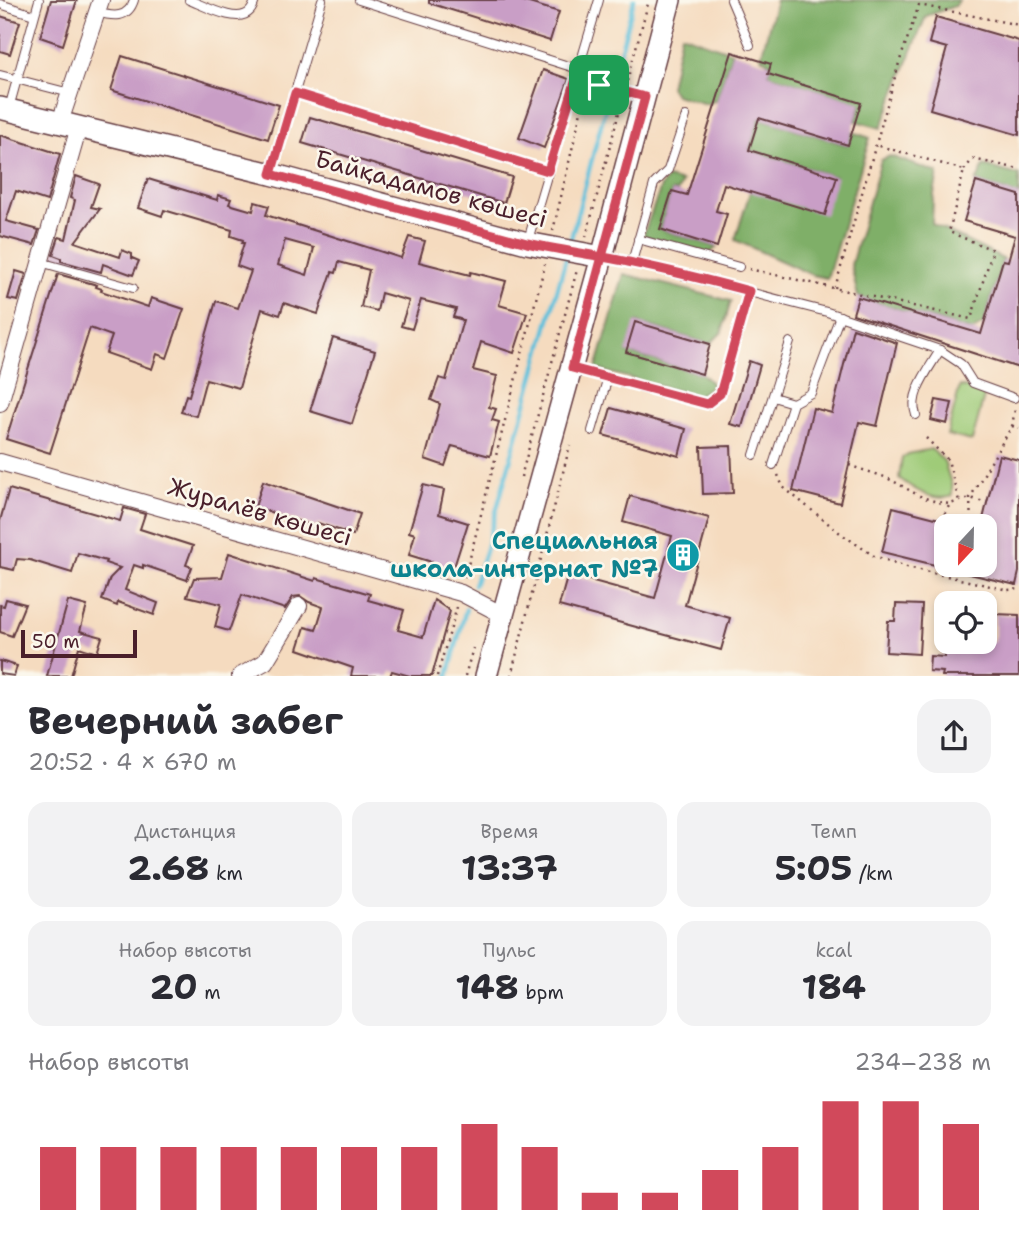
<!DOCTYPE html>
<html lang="ru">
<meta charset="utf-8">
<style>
body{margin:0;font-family:"Shantell Sans",sans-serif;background:#f2f2f3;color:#2b2b33;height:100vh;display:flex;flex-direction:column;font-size:26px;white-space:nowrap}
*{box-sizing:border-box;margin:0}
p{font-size:23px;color:#7c7c81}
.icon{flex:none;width:38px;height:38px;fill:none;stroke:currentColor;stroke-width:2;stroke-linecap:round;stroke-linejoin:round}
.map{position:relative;height:676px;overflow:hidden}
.side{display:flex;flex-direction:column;background:#fff;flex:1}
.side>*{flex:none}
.needle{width:46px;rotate:202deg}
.tools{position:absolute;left:934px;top:514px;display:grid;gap:14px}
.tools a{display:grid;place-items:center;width:63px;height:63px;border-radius:14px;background:#fff;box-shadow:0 4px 10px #0003;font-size:35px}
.scale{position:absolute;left:21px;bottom:18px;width:116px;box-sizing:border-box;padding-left:7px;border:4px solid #4a1f2b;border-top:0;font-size:19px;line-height:24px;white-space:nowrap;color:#4a1f2b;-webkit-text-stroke:5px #fbf7ec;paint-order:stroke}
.pin{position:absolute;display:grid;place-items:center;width:60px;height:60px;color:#fff;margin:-30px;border-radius:14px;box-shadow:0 4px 10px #0006}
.round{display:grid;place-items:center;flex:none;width:74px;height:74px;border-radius:21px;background:#f2f2f3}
.summary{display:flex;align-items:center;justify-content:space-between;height:119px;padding:0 28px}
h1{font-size:38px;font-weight:700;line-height:52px}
.metrics{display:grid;grid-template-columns:repeat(3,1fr);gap:10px;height:119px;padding:7px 28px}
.metrics div{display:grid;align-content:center;border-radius:18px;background:#f2f2f3;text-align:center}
.metrics b{font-size:35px;font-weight:700}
.metrics small{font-size:19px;font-weight:400}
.metrics p{font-size:19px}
.chart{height:196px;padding:14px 28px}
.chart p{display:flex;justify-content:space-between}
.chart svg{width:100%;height:126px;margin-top:7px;stroke:#d1495b;stroke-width:6}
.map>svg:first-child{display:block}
.green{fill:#9fcb78;stroke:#747552;stroke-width:2}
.forest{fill:#7faf68;stroke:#64674a;stroke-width:2}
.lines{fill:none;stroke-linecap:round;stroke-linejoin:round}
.stream{stroke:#5dc0db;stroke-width:4.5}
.building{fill:#c99ec6;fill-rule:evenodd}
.service-casing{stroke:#643b41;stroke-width:10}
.minor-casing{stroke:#643b41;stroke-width:18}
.tertiary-casing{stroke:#643b41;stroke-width:24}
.path{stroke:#643b41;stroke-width:2.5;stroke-dasharray:2 5;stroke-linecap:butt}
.service{stroke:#fff;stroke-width:8}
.minor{stroke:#fff;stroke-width:16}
.tertiary{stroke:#fff;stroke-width:21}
.service-bridge-casing{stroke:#643b41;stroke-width:10;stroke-linecap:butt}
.service-bridge{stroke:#fff;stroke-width:8}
.route-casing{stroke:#fff;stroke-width:14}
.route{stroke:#d1495b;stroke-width:9}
.labels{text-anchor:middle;stroke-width:5;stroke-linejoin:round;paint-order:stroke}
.street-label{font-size:24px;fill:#4a1f2b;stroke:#fbf7ec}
.culture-label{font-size:24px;font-weight:bold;fill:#0d838f;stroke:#fbf7ec;text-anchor:end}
</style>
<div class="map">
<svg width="1019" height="676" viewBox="0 0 1019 676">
<rect width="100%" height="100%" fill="#fbf7ec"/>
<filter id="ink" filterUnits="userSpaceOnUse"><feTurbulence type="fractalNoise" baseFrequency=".0143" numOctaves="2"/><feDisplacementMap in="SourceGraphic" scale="14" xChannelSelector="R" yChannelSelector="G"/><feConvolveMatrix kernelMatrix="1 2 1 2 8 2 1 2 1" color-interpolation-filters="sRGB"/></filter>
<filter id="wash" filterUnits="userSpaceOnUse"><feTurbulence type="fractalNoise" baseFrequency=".00686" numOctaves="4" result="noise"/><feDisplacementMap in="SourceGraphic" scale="28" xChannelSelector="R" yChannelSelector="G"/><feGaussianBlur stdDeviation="1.57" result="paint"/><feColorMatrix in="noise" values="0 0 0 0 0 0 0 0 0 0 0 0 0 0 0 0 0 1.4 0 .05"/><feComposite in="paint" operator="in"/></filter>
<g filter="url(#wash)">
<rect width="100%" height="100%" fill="#f5dbbf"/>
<g class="green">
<polygon points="960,386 985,393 972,441 947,435"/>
<path d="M931,449L944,461L952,487V496C934,503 913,489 899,478L902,458L908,454Z"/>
</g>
<g class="forest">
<polygon points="776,0 959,0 955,6 926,16 881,128 856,121 861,104 768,74 771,64 761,57"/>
<polygon points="681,34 732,52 717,100 706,104 675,95 670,87"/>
<polygon points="759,118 847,145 852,132 870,138 827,278 812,275 735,240 750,192 836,177 749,150"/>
<polygon points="890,156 938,173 933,200 932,224 1003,259 984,323 972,331 858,297 851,265 881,160"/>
<polygon points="984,166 1019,175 1019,195 976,182"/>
<polygon points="667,178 682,182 677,192 672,191 660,229 717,247 709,254 643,236 661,187"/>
<polygon points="624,274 731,301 722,332 710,344 636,322 627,352 702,374 713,385 697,396 596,369"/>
</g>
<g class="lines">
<g class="stream">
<polyline points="569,246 634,0"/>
<polyline points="474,585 485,552 566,258"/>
<polyline points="448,676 466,609"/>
</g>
</g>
<g id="blocks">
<g class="building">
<polygon points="51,0 77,0 63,45 40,37"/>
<polygon points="429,0 519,0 559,12 550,41 429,3"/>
<polygon points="0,16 20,22 10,54 0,51"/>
<polygon points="936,17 1019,41 1019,135 930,109 947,48 929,43"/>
<polygon points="732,52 771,64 768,74 861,103 848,145 759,118 749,150 837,177 825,215 724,184 716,211 727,214 717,247 660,229 672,191 687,195"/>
<polygon points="122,56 279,105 268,139 111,90"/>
<polygon points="543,70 569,79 544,148 519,138"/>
<polygon points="310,117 512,177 504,203 302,143"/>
<polygon points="0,135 60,154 47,201 16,191 6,221 39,230 34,245 0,236"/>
<polygon points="76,176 99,184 91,207 100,209 75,242 120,257 122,250 132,254 132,258 139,261 133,275 103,264 101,272 61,261 61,258 53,255 59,237 66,239 75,200 70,198"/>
<path d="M148,179L217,200L218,195L231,199L229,204L253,211L255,202L269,206L266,215L401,258L409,237L425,241L419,262L470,275L471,272L506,281L499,305L527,313L514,353L481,342L473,370L497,376L489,407L496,409L492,420L499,422L490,456L452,446L445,466L425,459L440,404L431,400L439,378L446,380L463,320L453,317L456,309L421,300L412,329L401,326L409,301L381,293L377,311L361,307L369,270L339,262L336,273L332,272L318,314L284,303L280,315L262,309L239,388L206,379L196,416L181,412L186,395L189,396L216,301L238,308L251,271L237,266L244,243H242L243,240L231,236L232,230L164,210L162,216L138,208ZM285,240L314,248L307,275L278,265Z"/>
<polygon points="976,182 1019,195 1019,368 853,314 858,297 981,334 1003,260 1008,261 1015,236 964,221"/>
<polygon points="16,271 26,274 18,301 8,299"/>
<polygon points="58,274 97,285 96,287 102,289 101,291 148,307 151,298 184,309 167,358 157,354 152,369 106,353 112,336 90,328 50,453 6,439"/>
<polygon points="635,322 710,344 702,374 626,352"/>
<polygon points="853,328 897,343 877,426 859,422 840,503 793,491 813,408 832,413"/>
<polygon points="333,338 375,351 352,424 310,411"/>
<polygon points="749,361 760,365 742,427 730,424"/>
<polygon points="936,400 952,403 947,424 931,420"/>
<polygon points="611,408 686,429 679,456 603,435"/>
<polygon points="731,446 733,493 703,494 701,447"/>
<polygon points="999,455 1019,460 1019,572 1016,585 953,570 954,565 985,565 985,527 981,527"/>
<polygon points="263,481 360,514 353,535 318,523 316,527 255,507"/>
<polygon points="423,485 444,490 439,514 468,523 454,567 448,565 446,570 434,566 435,563 409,555 415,534 409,532"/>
<polygon points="9,489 120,521 124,508 145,514 140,529 193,546 186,565 192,567 187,580 143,565 143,568 134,565 125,590 158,603 154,615 118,602 117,606 102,600 110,578 120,568 105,563 106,561 78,553 72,573 30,560 17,559 14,570 0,567 0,521"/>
<polygon points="630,496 709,518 685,605 730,618 721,650 559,606 568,574 655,598 672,536 623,522"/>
<polygon points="893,507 947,521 947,568 882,552"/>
<polygon points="229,553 315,581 316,578 370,594 368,600 404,610 398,630 423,637 434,600 450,611 432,676 410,676 392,671 390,676 351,676 353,668 298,649 305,627 316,630 323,607 309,602 300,596 293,597 285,609 242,595 229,631 215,627 221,604 187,596 194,578 222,577"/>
<polygon points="6,599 25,604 12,636 0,632 0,605 4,606"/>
<polygon points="68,601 87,606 80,631 102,637 97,653 79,647 71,676 47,676"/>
<polygon points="896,604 922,605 919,654 886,652 888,621 895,621"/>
<polygon points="995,614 1019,615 1019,676 942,676 943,672 929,671 930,656 944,657 944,642 995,642"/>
<polygon points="0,661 17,666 14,676 0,674"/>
</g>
</g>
</g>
<g filter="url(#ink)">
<use href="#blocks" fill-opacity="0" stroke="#643b41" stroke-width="2"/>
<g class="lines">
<g class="service-casing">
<g id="service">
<path d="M189,0C203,5 238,25 250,11C253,8 254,4 255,0"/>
<polyline points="359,0 578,69"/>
<polyline points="731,0 750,45"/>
<polyline points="0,4 34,15"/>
<path d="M97,12C113,17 128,19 134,0"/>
<polyline points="0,75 70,93"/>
<polyline points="576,79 599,85"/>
<polyline points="294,93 548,171"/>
<polyline points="9,108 39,0"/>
<polyline points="271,174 322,0"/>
<polyline points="638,239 739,267"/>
<polyline points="528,240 599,0"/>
<polyline points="602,257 632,262 827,312 940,350 961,364 973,383 1014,398"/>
<polyline points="40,262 133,288"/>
<polyline points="632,262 654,184 668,170 686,116"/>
<polyline points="572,368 707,404 720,393 749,291"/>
<polyline points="773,397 793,403"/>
<path d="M916,415C908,394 930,368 940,350"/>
<polyline points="592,431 608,377"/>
<polyline points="754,455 790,342"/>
<polyline points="773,465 793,403 811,393 840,316"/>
</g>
</g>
<g class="minor-casing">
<g id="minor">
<polyline points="60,122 101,0"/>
<polyline points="0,403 79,127"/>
<polyline points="0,462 461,593 503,615"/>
<polyline points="240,676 265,662 299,606"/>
</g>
</g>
<g class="tertiary-casing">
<g id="tertiary">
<polyline points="0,108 271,174 527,243 602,257"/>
<polyline points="486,676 602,257 670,0"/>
</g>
</g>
<g class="path">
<polyline points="627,81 649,0"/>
<polyline points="964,170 973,159 1019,169"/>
<polyline points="553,231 585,94"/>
<polyline points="586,237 622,101"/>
<polyline points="749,269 971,319 993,250 949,232 964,170 876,145"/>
<polyline points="835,288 899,63 919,5 1019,25"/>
<polyline points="1012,426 1019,428"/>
<polyline points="926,438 948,460 959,501"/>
<path d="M849,465C861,470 875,473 887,478C912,490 919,500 950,504"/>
<polyline points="778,475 783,487 840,533 874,556 907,567 1008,590 1019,589"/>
<polyline points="521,477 577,270"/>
<polyline points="941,520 950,504 970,498 987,503"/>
<polyline points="971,527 970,498 1012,426 1015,409"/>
<polyline points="465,577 545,264"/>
<polyline points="437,676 457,607"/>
<polyline points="465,676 473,648"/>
<polyline points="511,676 570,445"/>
</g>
<use href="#service" class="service"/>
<use href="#minor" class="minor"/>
<use href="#tertiary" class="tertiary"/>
<g class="service-bridge-casing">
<polyline id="service-bridge" points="599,85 638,96"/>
</g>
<use href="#service-bridge" class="service-bridge"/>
</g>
</g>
<g class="lines" filter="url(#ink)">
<g class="route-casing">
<path id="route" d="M599,85L576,79L548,171L295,93L271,174L527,243C562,251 598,255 633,263C672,271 711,281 749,291L720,394L707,404L572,368L645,97L599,85"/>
</g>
<use href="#route" class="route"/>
</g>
<defs>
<g id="building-disc" transform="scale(1.75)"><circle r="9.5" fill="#0f9aa8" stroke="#fbf7ec"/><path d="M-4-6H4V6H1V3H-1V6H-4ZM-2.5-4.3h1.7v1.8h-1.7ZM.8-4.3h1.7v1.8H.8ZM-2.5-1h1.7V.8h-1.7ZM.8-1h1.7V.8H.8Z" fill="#fff"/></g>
</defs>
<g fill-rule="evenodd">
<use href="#building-disc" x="683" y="555"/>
</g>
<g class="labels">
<g class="street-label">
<text transform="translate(431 189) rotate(15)" y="8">Байқадамов көшесі</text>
<text transform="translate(260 512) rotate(16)" y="8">Журалёв көшесі</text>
</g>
<g class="culture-label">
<text x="658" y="549">Специальная<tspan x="658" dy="28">школа-интернат №7</tspan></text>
</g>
</g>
</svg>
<div class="tools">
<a><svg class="needle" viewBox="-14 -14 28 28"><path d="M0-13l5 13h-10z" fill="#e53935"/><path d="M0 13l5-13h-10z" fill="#7c7c81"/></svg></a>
<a><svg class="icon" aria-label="locate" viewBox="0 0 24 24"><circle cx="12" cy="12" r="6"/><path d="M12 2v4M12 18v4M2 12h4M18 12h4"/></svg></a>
</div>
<div class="scale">50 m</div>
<div class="pin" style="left:599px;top:85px;background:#1e9e55"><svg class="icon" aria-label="arrive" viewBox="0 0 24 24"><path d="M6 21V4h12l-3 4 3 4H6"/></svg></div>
</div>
<section class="side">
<div class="summary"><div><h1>Вечерний забег</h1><p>20:52 · 4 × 670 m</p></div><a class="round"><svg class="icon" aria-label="share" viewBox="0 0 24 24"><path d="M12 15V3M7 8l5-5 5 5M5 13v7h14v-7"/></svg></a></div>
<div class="metrics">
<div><p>Дистанция</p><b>2.68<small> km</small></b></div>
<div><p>Время</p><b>13:37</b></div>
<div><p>Темп</p><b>5:05<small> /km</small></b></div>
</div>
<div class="metrics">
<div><p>Набор высоты</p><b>20<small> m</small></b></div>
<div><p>Пульс</p><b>148<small> bpm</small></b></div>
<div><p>kcal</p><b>184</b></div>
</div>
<div class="chart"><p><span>Набор высоты</span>234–238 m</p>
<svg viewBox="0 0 160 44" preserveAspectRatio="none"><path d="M5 44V22M15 44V22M25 44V22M35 44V22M45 44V22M55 44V22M65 44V22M75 44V14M85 44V22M95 44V38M105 44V38M115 44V30M125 44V22M135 44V6M145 44V6M155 44V14"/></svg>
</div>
</section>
